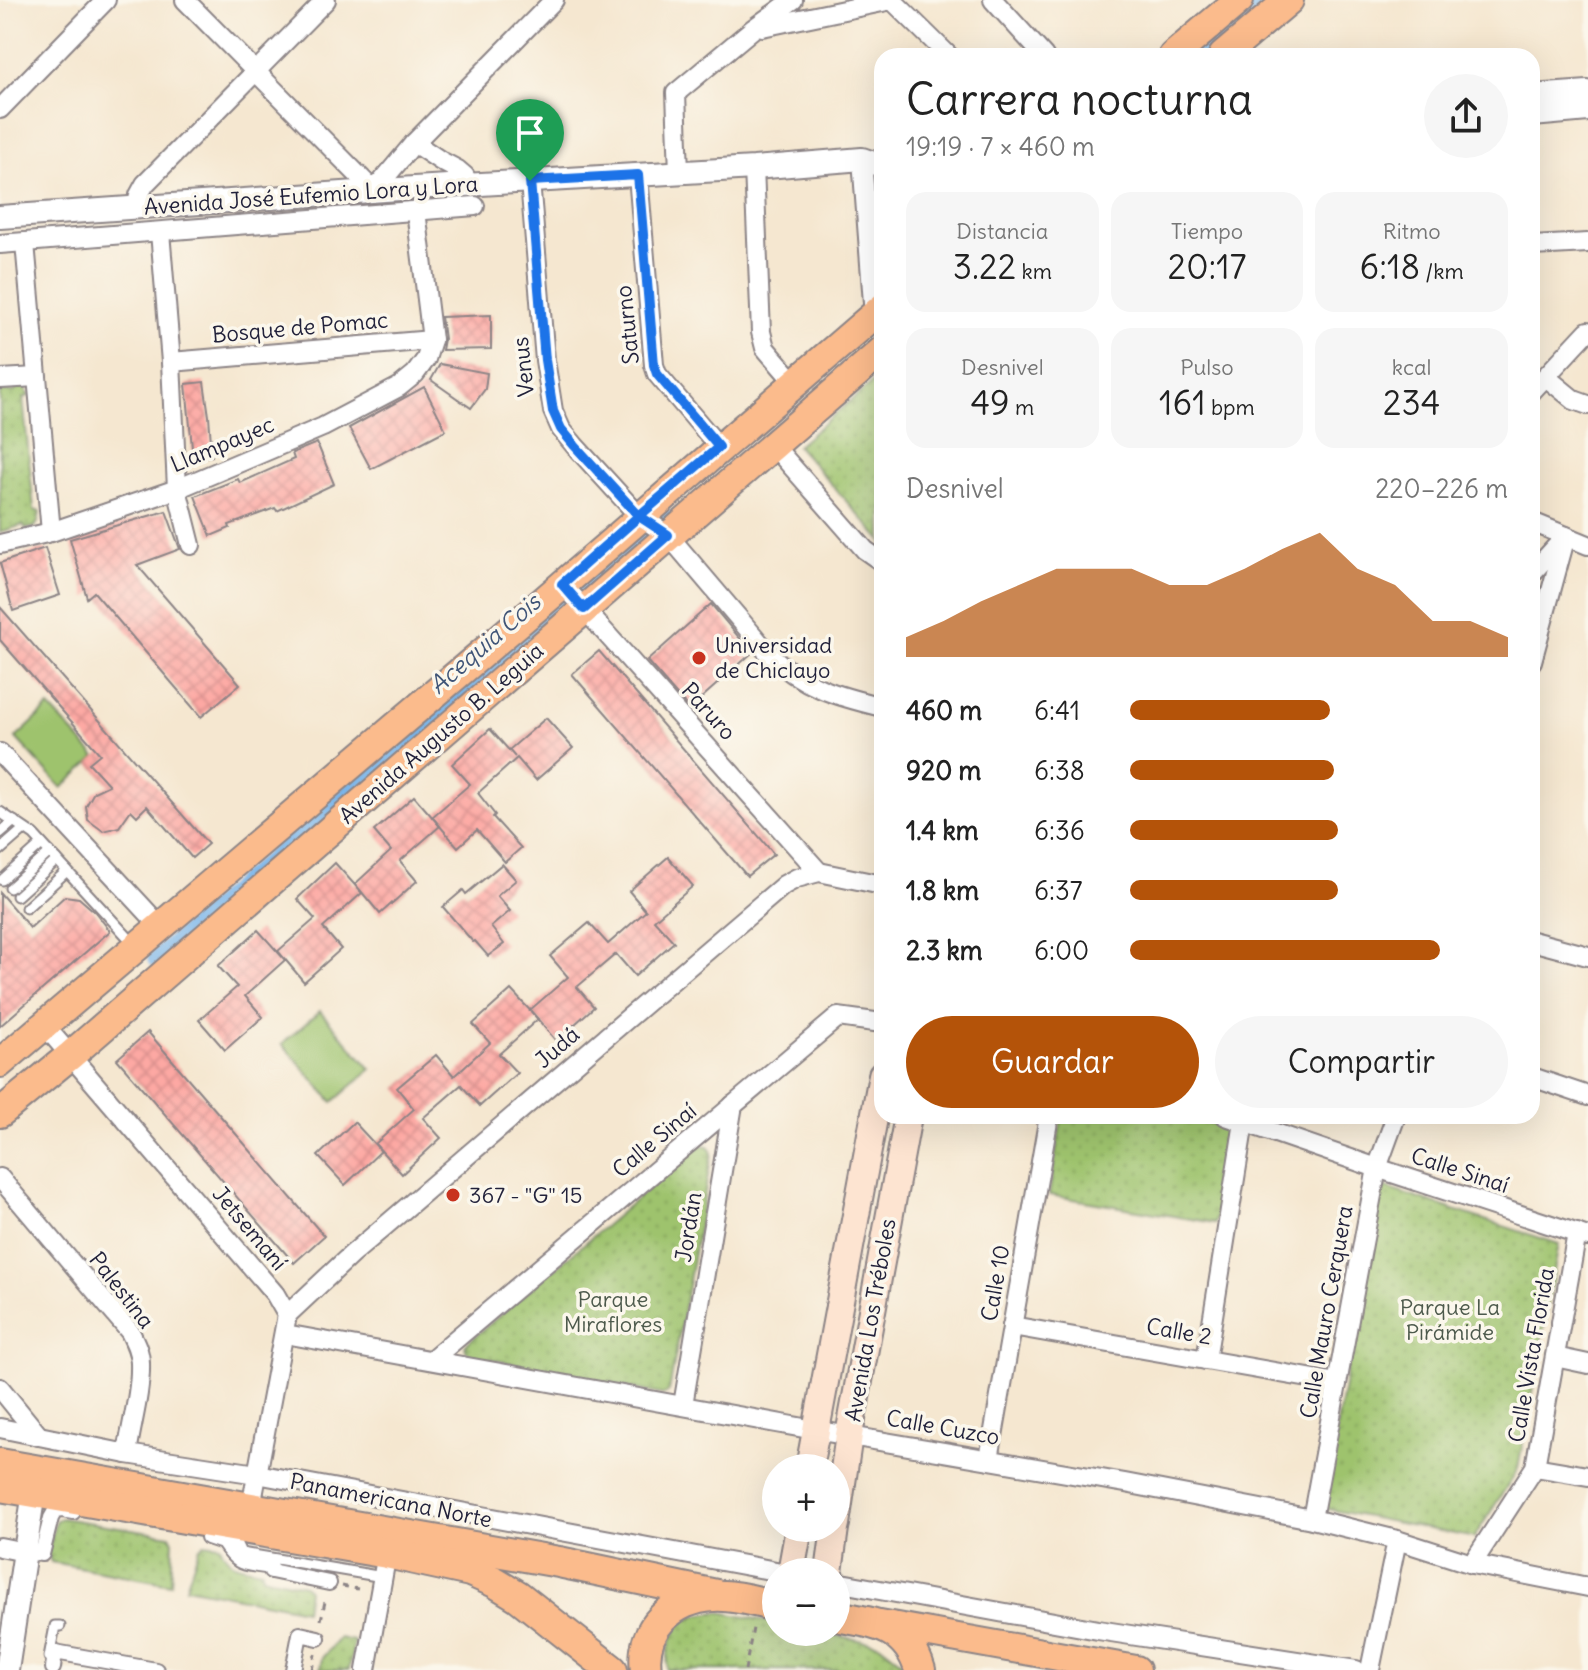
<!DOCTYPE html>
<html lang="es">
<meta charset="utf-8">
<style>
body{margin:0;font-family:Delius,sans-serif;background:#f6f6f6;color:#222;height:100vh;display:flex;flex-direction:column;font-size:30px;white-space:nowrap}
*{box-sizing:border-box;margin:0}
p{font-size:26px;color:#767676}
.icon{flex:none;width:44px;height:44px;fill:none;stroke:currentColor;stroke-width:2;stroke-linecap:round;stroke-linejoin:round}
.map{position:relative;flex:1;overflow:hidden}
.drawer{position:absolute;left:874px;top:48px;width:666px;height:1076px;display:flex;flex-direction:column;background:#fff;border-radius:24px;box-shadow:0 8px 32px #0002}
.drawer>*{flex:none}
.fabs{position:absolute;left:762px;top:1454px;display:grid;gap:16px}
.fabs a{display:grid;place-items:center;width:88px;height:88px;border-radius:50%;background:#fff;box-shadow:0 8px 32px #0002;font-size:40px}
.pin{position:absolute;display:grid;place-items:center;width:68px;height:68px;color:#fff;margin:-82px -34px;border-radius:50% 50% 50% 0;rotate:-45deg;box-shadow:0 0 8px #0007}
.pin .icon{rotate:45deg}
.round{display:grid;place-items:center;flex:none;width:84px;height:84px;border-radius:42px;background:#f6f6f6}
.headline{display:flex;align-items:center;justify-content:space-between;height:136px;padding:0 32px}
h1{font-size:44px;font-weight:600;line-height:60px}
.metrics{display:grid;grid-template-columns:repeat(3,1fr);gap:12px;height:136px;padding:8px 32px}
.metrics div{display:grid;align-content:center;border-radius:20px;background:#f6f6f6;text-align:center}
.metrics b{font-size:34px;font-weight:600}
.metrics small{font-size:22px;font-weight:400}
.metrics p{font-size:22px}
.chart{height:224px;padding:16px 32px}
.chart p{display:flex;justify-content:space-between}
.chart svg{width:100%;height:144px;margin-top:8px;fill:#b45309;opacity:.7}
.cta{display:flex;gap:16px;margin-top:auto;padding:16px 32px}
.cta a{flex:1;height:92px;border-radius:48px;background:#b45309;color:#fff;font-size:32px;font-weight:600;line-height:92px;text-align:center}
.cta a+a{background:#f6f6f6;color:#222}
ul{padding:0 32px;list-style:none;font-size:26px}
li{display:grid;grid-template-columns:128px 96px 1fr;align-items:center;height:60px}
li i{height:20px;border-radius:10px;background:#b45309}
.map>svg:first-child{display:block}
.green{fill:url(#green-dots);stroke:#607254;stroke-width:2}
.pitch{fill:#9ec36d;stroke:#607254;stroke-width:2}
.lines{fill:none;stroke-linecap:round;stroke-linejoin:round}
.canal{stroke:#78b4ea;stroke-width:18}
.building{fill:url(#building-cross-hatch)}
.service-casing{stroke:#8c8486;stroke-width:13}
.pedestrian-casing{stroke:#8c8486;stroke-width:18}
.minor-casing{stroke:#8c8486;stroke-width:22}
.tertiary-casing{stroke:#8c8486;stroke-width:26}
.secondary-casing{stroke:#8c8486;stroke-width:30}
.primary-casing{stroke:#8c8486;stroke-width:32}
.trunk-casing{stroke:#8c8486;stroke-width:34}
.path{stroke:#8c8486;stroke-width:3;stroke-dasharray:6 6;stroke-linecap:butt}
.service{stroke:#fff;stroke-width:9}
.pedestrian{stroke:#fff;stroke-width:14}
.minor{stroke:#fff;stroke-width:18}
.tertiary{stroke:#fff;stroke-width:22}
.secondary{stroke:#fde4d1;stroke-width:26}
.primary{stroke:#fbbb8c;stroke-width:28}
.trunk{stroke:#fbbb8c;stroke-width:30}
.route-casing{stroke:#fff;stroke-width:16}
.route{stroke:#1a73e8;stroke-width:10}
.poi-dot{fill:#c8321e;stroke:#fbf7ec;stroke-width:3}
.labels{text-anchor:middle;stroke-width:7;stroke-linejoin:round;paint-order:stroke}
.street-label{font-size:22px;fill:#22223b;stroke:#fbf7ec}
.poi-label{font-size:22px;fill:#22223b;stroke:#fbf7ec;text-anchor:start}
.park-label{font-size:22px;fill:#4d5a4c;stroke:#fbf7ec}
.water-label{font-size:24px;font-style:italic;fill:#405578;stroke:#fbf7ec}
</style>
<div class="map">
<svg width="1588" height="1670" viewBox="0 0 1588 1670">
<defs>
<pattern id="green-dots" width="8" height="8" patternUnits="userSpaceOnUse" patternTransform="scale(2)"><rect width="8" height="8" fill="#9ec36d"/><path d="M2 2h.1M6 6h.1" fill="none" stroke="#88a75f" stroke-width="1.8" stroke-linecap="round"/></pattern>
<pattern id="building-cross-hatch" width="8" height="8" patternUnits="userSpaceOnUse" patternTransform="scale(2)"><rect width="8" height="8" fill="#fda8a3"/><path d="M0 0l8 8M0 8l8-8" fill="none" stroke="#d9908d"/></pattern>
</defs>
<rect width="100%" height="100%" fill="#fbf7ec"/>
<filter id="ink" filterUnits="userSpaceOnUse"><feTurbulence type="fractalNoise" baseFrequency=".0125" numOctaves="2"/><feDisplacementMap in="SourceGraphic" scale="16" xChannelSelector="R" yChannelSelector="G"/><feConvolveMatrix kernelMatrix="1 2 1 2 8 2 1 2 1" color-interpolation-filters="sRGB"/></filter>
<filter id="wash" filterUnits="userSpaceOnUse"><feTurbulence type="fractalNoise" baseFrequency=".006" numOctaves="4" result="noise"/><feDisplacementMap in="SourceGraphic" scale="32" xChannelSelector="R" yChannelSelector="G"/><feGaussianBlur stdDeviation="1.8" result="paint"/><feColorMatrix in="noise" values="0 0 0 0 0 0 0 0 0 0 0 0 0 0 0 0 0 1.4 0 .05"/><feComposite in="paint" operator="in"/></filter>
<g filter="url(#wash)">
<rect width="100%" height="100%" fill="#f5e7d0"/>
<g class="green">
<polygon points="882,193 882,269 880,270 875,194"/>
<polygon points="873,382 882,392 882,541 797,446"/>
<polygon points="22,385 25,387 29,396 23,398 34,510 40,512 38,522 35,527 26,529 23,525 0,532 0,392 15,392 16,386"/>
<polygon points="1062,1116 1190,1116 1233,1131 1215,1223 1049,1195"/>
<polygon points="700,1145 708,1146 712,1153 669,1391 664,1395 472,1355 466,1351 465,1345"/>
<polygon points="1380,1186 1559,1244 1518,1469 1474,1538 1322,1508"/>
<polygon points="61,1518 170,1535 173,1541 171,1584 51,1562 48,1555 55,1521"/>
<path d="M204,1543L220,1545C229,1568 241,1566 262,1570V1576L304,1585L308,1590L305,1610L186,1587L199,1548Z"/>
<path d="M720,1612L776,1623V1632H819L879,1644L901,1661L905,1670H667C667,1647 671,1627 694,1616C701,1613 712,1613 720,1612Z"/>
<polygon points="339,1638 354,1641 349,1670 320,1670 322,1658"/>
</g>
<g class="pitch">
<polygon points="49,707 96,757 62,788 16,738"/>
<polygon points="320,1011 371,1069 333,1102 282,1044"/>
</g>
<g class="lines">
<g class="canal">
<polyline points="1200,56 1266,0"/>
<polyline points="156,959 520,644 668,519"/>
</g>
</g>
<g id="blocks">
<g class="building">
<polygon points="491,315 491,349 442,350 444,339 441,317"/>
<polygon points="440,364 487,373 485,389 471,408 431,380"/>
<polygon points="204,382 209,416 212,456 193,458 186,384"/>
<polygon points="424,387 446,430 371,469 349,428"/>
<polygon points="317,443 334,484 277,511 275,508 229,525 230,528 211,536 195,496 238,479 240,483 294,459 292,453"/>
<polygon points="166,511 180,549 137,565 240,684 201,717 94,592 87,598 70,539"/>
<polygon points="45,548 60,595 13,611 0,563"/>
<polygon points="711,604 752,653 689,709 647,661"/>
<polygon points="0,607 208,844 192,858 147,806 137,816 131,810 119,827 103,831 88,820 86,806 94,792 109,785 89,763 100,754 0,640"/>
<polygon points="599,651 774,854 747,876 572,674"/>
<polygon points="546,718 573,748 536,780 517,758 478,793 495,815 493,817 521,848 505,862 477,830 458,847 432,817 470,784 452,764 490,729 515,757 509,750"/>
<polygon points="414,796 440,826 400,861 417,881 380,914 355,884 391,851 374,831"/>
<polygon points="668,857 693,886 654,920 674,942 635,976 616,954 577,987 594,1007 556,1041 530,1010 568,977 550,956 589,923 608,944 646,911 629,891"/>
<polygon points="335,863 362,893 323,928 341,949 304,982 278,951 315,919 297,899"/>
<polygon points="502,864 516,880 497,896 510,911 491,927 504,944 488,956 475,941 473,942 443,907 463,890 466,894"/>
<polygon points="0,893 30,928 65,896 79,898 95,912 110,931 0,1026"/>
<polygon points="258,930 285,960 245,996 263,1017 225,1050 199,1020 237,987 218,966"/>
<polygon points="511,990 538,1019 499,1054 517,1073 480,1106 461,1085 423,1118 441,1138 402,1174 375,1144 414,1109 397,1088 436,1055 454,1076 490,1043 473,1024"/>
<polygon points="148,1032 324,1236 294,1263 117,1059"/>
<polygon points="354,1122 381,1151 345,1185 318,1156"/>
</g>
</g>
</g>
<g filter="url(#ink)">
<use href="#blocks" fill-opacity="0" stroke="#8c8486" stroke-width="2"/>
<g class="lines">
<g class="service-casing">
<g id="service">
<polyline points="0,812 34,835 135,945"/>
<polyline points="0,833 14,821"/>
<polyline points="0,850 24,829"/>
<polyline points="2,880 42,844"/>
<polyline points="10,888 50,852"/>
<polyline points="17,896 57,860"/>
<polyline points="26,908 67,871"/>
<polyline points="231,1532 241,1553 383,1577"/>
<polyline points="49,1657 55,1626 60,1626"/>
</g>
</g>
<g class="pedestrian-casing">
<g id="pedestrian">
<path d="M208,1537L223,1542C240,1567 243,1562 271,1567V1571L329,1583"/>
<polyline points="25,1552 42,1554 51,1518 55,1511 62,1510 73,1512"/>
<polyline points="53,1668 55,1652 156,1670"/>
<polyline points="293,1670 300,1634 318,1638"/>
</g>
</g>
<g class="minor-casing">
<g id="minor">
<polyline points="185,0 374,191 414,143 554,0"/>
<polyline points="993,0 1044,56"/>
<polyline points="762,27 892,0 949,56"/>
<polyline points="0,109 106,0"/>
<polyline points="414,143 441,161 458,170 465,176 467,184"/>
<polyline points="862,159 874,316"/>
<polyline points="754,168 761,332 765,348 795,383"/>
<polyline points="679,172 676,93 754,28 793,0"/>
<polyline points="638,175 654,365 657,374 719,447"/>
<path d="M530,181L545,360L553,411L561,429L575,446L639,516L668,535L769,654C803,687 837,696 882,707"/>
<polyline points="137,207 139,195 145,184 326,0"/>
<polyline points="160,232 171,362 177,489 191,545"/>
<polyline points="25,243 51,532"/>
<polyline points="0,244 475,206"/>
<polyline points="1532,246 1588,243"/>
<polyline points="171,362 432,340"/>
<polyline points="1546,377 1574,400 1588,405"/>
<polyline points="0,379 37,377"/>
<polyline points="1532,391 1588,331"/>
<polyline points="773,445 865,550 882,562"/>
<polyline points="1532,522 1588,545"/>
<polyline points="0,544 51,532 177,489 323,427 399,387 415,374 426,359 432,340 416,211"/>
<polyline points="1532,573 1564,538"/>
<polyline points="562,584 819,872"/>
<polyline points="1532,661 1566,536"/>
<polyline points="0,753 161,927"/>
<polyline points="1532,941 1588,956"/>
<polyline points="45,1026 275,1294 287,1315 251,1507"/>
<polyline points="1532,1077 1588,1096"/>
<polyline points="1226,1116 1377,1168 1588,1237"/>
<path d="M0,1178L130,1332C135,1342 140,1352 140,1363C141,1393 131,1425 127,1454"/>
<polyline points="287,1315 351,1255 784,885 797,878 819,872 882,885"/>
<polyline points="1012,1326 1337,1383"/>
<polyline points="285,1334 815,1430 1125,1483 1312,1519 1397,1540 1472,1564 1588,1587"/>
<polyline points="1555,1357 1588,1364"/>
<polyline points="431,1360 838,1017 882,1023"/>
<polyline points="1206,1360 1244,1122"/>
<polyline points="0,1388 39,1436"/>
<polyline points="683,1405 733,1105"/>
<polyline points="0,1428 127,1454 257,1474 781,1572"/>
<polyline points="989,1459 1049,1116"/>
<polyline points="1535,1467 1588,1476"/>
<polyline points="1312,1519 1377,1168 1396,1116"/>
<polyline points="0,1547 25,1552"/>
<polyline points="1472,1564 1535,1467 1577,1233"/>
<polyline points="836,1582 1098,1630 1356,1670"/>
<polyline points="366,1670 387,1553"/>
<polyline points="1370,1670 1397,1540"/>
</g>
</g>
<g class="tertiary-casing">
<g id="tertiary">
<polyline points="1532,96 1588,92"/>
<polyline points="1532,115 1588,110"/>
<polyline points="0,217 414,188 754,168 862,159 882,166"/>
<polyline points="7,1670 34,1492"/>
</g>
</g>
<g class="secondary-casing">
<g id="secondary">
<polyline points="809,1468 882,1075"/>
<polyline points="836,1524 849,1435 908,1116"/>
<polyline points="791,1572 799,1528"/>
<polyline points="829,1572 835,1528"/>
</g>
</g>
<g class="primary-casing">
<g id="primary">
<polyline points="1173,56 1239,0"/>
<polyline points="1223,56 1289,0"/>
<polyline points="0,1063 545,600 882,308"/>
<polyline points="0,1113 71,1055 882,351"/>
<polyline points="880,1624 1136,1670"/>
</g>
</g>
<g class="trunk-casing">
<g id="trunk">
<polyline points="0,1464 559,1562 716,1595"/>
<polyline points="0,1486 387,1553 470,1571 495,1582 518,1596 612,1670"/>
<path d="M836,1616C875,1623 907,1626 920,1670"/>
<path d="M646,1670C640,1627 673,1599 713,1596C731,1594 758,1602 776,1606"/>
</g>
</g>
<g class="path">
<polyline points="342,1586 358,1589"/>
<polyline points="321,1620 326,1597"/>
<polyline points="312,1670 315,1654"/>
<polyline points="745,1670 754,1623"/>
</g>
<use href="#service" class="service"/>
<use href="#pedestrian" class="pedestrian"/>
<use href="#minor" class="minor"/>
<use href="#tertiary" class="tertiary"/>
<use href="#secondary" class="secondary"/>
<use href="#primary" class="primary"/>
<use href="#trunk" class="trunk"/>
</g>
</g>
<g class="lines" filter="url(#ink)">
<g class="route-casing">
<polyline id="route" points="530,181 545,360 553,411 561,429 575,446 639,516 562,584 584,609 668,535 639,516 719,447 657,374 654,365 638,175 530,181"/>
</g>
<use href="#route" class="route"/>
</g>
<g class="poi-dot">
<circle cx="699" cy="658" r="8"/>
<circle cx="453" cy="1195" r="8"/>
</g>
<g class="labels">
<g class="street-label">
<text transform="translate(311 195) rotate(-4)" y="8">Avenida José Eufemio Lora y Lora</text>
<text transform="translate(627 325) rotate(-96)" y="8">Saturno</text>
<text transform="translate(300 327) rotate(-5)" y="8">Bosque de Pomac</text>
<text transform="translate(523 367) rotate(-96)" y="8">Venus</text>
<text transform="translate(222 444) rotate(-23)" y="8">Llampayec</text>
<text transform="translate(709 711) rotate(48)" y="8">Paruro</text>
<text transform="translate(441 733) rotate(-41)" y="8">Avenida Augusto B. Leguia</text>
<text transform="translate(557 1047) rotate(-41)" y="8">Judá</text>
<text transform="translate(654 1140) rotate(-40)" y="8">Calle Sinaí</text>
<text transform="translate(1460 1170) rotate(18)" y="8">Calle Sinaí</text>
<text transform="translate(688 1227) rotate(-81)" y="8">Jordán</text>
<text transform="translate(250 1228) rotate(50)" y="8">Jetsemaní</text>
<text transform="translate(995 1283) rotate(-80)" y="8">Calle 10</text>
<text transform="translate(122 1290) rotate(52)" y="8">Palestina</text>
<text transform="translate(1326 1312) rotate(-80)" y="8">Calle Mauro Cerquera</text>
<text transform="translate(870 1320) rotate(-80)" y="8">Avenida Los Tréboles</text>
<text transform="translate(1179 1331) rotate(10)" y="8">Calle 2</text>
<text transform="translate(1531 1355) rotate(-80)" y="8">Calle Vista Florida</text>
<text transform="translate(943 1427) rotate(10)" y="8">Calle Cuzco</text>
<text transform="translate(391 1500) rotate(11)" y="8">Panamericana Norte</text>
</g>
<g class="poi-label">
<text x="715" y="653">Universidad<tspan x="715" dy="25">de Chiclayo</tspan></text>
<text x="469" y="1203">367 - "G" 15</text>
</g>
<g class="park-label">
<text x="613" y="1307">Parque<tspan x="613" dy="25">Miraflores</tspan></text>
<text x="1450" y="1315">Parque La<tspan x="1450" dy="25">Pirámide</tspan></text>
</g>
<g class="water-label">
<text transform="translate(485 644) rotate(-41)" y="8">Acequia Cois</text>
</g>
</g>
</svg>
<div class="fabs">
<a>+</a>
<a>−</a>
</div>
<div class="pin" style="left:530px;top:181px;background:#1e9e55"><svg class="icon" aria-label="arrive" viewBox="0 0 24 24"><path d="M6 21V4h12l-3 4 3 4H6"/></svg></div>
<section class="drawer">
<div class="headline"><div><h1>Carrera nocturna</h1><p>19:19 · 7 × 460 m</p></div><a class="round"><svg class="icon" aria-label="share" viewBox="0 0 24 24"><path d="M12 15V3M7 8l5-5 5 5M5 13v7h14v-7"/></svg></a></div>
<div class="metrics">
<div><p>Distancia</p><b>3.22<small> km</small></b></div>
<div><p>Tiempo</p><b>20:17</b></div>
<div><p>Ritmo</p><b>6:18<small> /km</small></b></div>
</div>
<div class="metrics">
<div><p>Desnivel</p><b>49<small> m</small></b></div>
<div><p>Pulso</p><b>161<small> bpm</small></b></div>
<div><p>kcal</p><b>234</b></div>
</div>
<div class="chart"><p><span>Desnivel</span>220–226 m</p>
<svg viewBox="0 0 160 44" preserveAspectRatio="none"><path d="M0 44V38L10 33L20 27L30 22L40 17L50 17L60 17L70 22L80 22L90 17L100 11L110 6L120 17L130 22L140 33L150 33L160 38V44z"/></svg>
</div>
<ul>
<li><b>460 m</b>6:41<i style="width:53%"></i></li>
<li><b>920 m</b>6:38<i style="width:54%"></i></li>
<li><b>1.4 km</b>6:36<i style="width:55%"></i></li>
<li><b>1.8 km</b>6:37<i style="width:55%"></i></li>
<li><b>2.3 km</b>6:00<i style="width:82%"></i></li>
</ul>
<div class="cta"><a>Guardar</a><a>Compartir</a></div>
</section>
</div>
